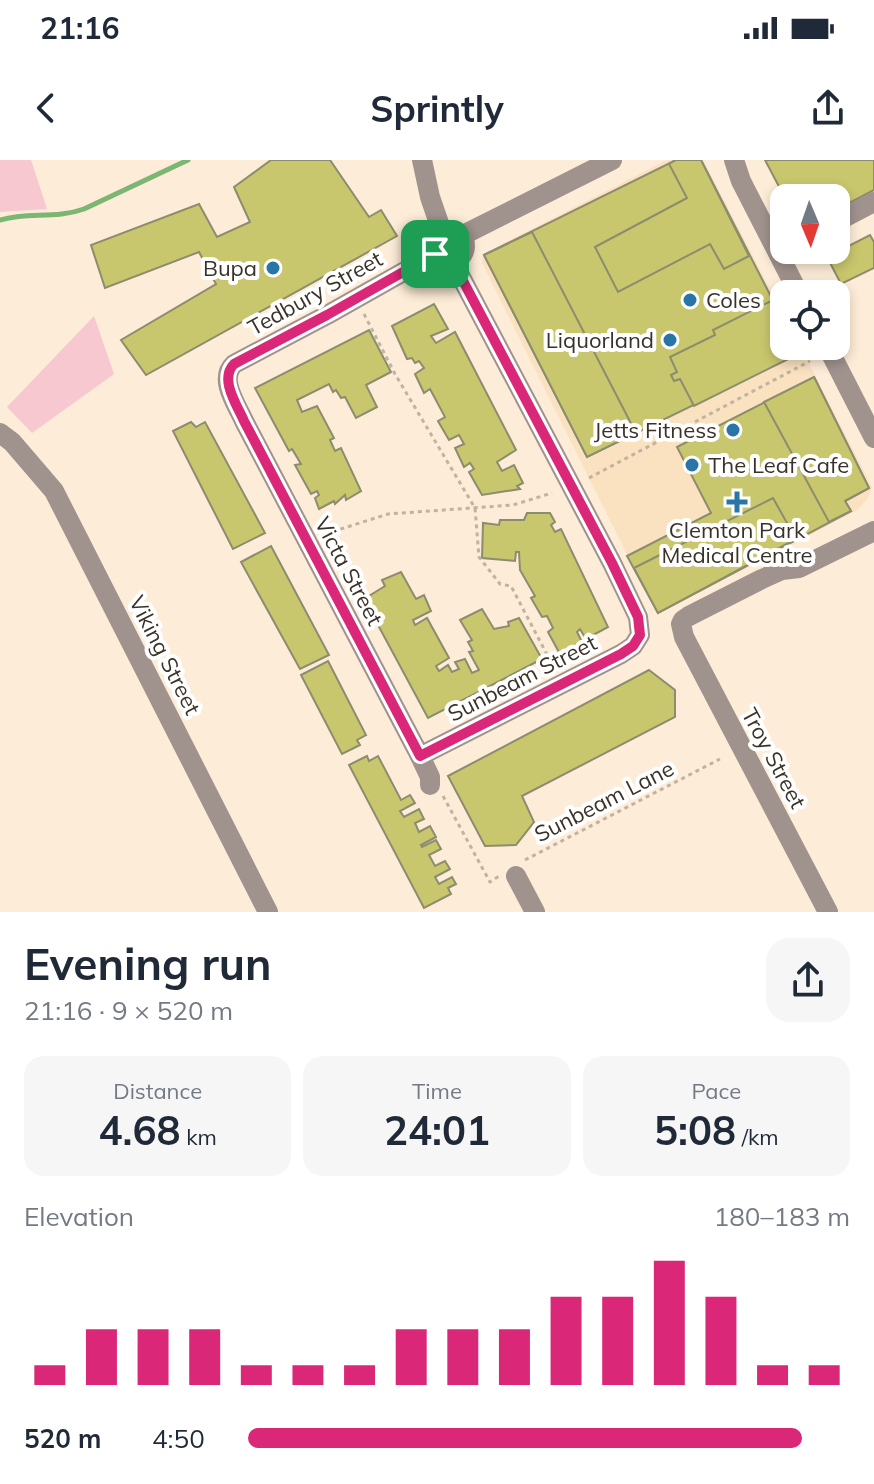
<!DOCTYPE html>
<meta charset="utf-8">
<style>
body{margin:0;font-family:Mulish,sans-serif;background:#f6f6f7;color:#1f2937;height:100vh;display:flex;flex-direction:column;font-size:30px;white-space:nowrap}
*{box-sizing:border-box;margin:0}
p{font-size:26px;color:#747a83}
.icon{flex:none;width:44px;height:44px;fill:none;stroke:currentColor;stroke-width:2;stroke-linecap:round;stroke-linejoin:round}
.map{position:relative;height:752px;overflow:hidden}
.details{display:flex;flex-direction:column;background:#fff;flex:1}
.details>*{flex:none}
.needle{width:52px;rotate:178deg}
.tools{position:absolute;left:770px;top:24px;display:grid;gap:16px}
.tools a{display:grid;place-items:center;width:80px;height:80px;border-radius:16px;background:#fff;box-shadow:0 4px 12px #0003;font-size:40px}
.pin{position:absolute;display:grid;place-items:center;width:68px;height:68px;color:#fff;margin:-34px;border-radius:16px;box-shadow:0 4px 12px #0006}
.round{display:grid;place-items:center;flex:none;width:84px;height:84px;border-radius:24px;background:#f6f6f7}
.headline{display:flex;align-items:center;justify-content:space-between;height:136px;padding:0 24px}
h1{font-size:44px;font-weight:700;line-height:60px}
.figures{display:grid;grid-template-columns:repeat(3,1fr);gap:12px;height:136px;padding:8px 24px}
.figures div{display:grid;align-content:center;border-radius:20px;background:#f6f6f7;text-align:center}
.figures b{font-size:40px;font-weight:700}
.figures small{font-size:22px;font-weight:400}
.figures p{font-size:22px}
.chart{height:224px;padding:16px 24px}
.chart p{display:flex;justify-content:space-between}
.chart svg{width:100%;height:144px;margin-top:8px;stroke:#db2777;stroke-width:6}
ul{padding:0 24px;list-style:none;font-size:26px}
li{display:grid;grid-template-columns:128px 96px 1fr;align-items:center;height:60px}
li i{height:20px;border-radius:10px;background:#db2777}
.status{display:flex;justify-content:space-between;align-items:center;height:56px;padding:0 40px;background:#fff;direction:ltr}
.status svg{height:22px;fill:currentColor}
header{display:flex;justify-content:space-between;align-items:center;height:104px;padding:0 24px;background:#fff;font-size:36px;font-weight:700}
.map>svg:first-child{display:block}
.built{fill:#fae1c0}
.green{fill:#f8c8d0}
.lines{fill:none;stroke-linecap:round;stroke-linejoin:round}
.stream{stroke:#7bb672;stroke-width:5}
.building{fill:#c9c76d;stroke:#8c8c6f;stroke-width:2}
.path{stroke:#c1b3a1;stroke-width:3;stroke-dasharray:4 4;stroke-linecap:butt}
.minor{stroke:#a0928d;stroke-width:20}
.route-casing{stroke:#fff;stroke-width:16}
.route{stroke:#db2777;stroke-width:10}
.poi-dot{fill:#2875a8;stroke:#fff;stroke-width:3}
.labels{text-anchor:middle;stroke-width:8;stroke-linejoin:round;paint-order:stroke}
.poi-label{font-size:22px;fill:#3a3228;stroke:#fff;text-anchor:end}
.street-label{font-size:22px;fill:#3a3228;stroke:#fff}
</style>
<div class="status"><b>21:16</b><svg viewBox="0 0 49 12"><path d="M0 12V9h3v3zM5 12V6h3v6zM10 12V3h3v9zM15 12V0h3v12zM26 1h20v11H26zM47 4h2v5h-2z"/></svg></div>
<header><svg class="icon" aria-label="back" viewBox="0 0 24 24"><path d="M15 5l-7 7 7 7"/></svg>Sprintly<svg class="icon" aria-label="share" viewBox="0 0 24 24"><path d="M12 15V3M7 8l5-5 5 5M5 13v7h14v-7"/></svg></header>
<div class="map">
<svg width="874" height="752" viewBox="0 0 874 752">
<rect width="100%" height="100%" fill="#fdecd7"/>
<polygon class="built" points="667,0 703,0 784,156 784,186 800,186 872,327 867,340 857,350 657,455 482,103 483,94"/>
<g class="green">
<polygon points="0,0 31,0 47,49 0,52"/>
<polygon points="94,156 114,214 32,273 7,247"/>
</g>
<g class="lines">
<path class="stream" d="M0,60C28,52 56,59 84,49L188,0"/>
</g>
<g class="building">
<polygon points="271,0 330,0 369,57 381,50 397,76 146,215 121,180 216,124 199,92 105,128 91,85 199,44 217,77 250,62 234,27"/>
<polygon points="676,0 701,0 784,162 784,186 796,186 800,193 587,297 484,95"/>
<polygon points="676,0 701,0 749,96 724,109 710,84 618,132 595,87 687,38 669,4"/>
<polygon points="765,0 874,0 874,30 836,50 836,38 785,38"/>
<polygon points="532,72 636,273 587,297 484,95"/>
<polygon points="870,75 874,82 874,108 841,124 827,97"/>
<polygon points="771,141 784,164 784,186 796,186 800,193 694,246 680,219 674,221 671,215 677,212 670,197 715,175 713,170"/>
<polygon points="434,144 448,169 431,176 436,183 455,172 516,290 497,302 502,311 514,305 523,323 517,326 520,329 482,335 469,312 474,309 470,303 464,307 455,288 464,284 459,275 449,280 438,261 445,257 430,229 424,233 415,214 424,208 419,201 415,203 412,198 407,199 392,166"/>
<polygon points="369,170 391,212 366,225 377,247 356,258 345,237 341,238 336,230 333,232 329,224 297,240 302,252 317,246 334,278 330,280 335,291 341,288 361,331 346,340 345,335 335,344 334,341 319,349 315,338 319,335 317,331 311,334 295,305 301,304 292,289 289,291 255,228"/>
<polygon points="814,217 869,328 845,341 851,351 658,453 627,396 711,353 677,287"/>
<polygon points="814,217 869,328 845,341 851,351 829,362 764,242"/>
<polygon points="191,262 196,267 205,262 265,373 233,389 173,271"/>
<polygon points="773,338 796,379 658,453 634,408"/>
<polygon points="527,353 550,353 555,362 551,365 555,372 561,369 608,467 586,479 580,469 577,472 584,486 561,496 548,472 553,468 547,456 542,457 531,438 535,436 520,410 519,392 516,392 515,401 482,398 483,363 499,365 500,360 524,360"/>
<polygon points="271,386 329,495 300,509 241,402"/>
<polygon points="401,412 416,439 424,435 431,451 413,460 415,465 427,458 449,498 436,506 439,511 448,505 452,512 459,509 455,502 465,499 472,513 479,510 469,492 473,491 468,482 472,480 460,460 482,449 494,469 509,466 508,462 519,458 542,499 428,558 364,439 385,426 382,420"/>
<polygon points="328,501 366,575 357,580 360,585 342,594 301,515"/>
<polygon points="649,510 675,530 675,557 522,636 534,662 516,685 485,686 448,616"/>
<polygon points="367,596 369,601 378,596 401,640 410,635 415,643 400,651 404,657 419,649 424,659 415,663 419,672 430,666 436,677 421,685 422,687 436,680 441,689 429,695 435,706 445,701 450,709 435,717 439,724 452,717 456,724 448,728 451,734 424,748 349,605"/>
</g>
<g class="lines">
<g class="path">
<polyline points="364,154 395,214 475,348 479,397 500,424 511,426 553,506"/>
<polyline points="589,318 810,201"/>
<polyline points="325,374 388,354 513,345 552,333"/>
<polyline points="443,636 490,722 499,716"/>
<polyline points="525,700 720,599"/>
</g>
<g class="minor">
<polyline points="422,0 430,37 442,72"/>
<polyline points="734,0 741,21 799,134"/>
<polyline points="836,62 874,42"/>
<circle cx="449" cy="86" r="16"/>
<polyline points="461,76 612,0"/>
<polyline points="827,186 874,278"/>
<polyline points="0,273 12,282 54,331 268,752"/>
<polyline points="420,596 621,494 633,486 640,475 638,457 612,403 453,102"/>
<path d="M430,625V617L420,596L244,261C237,245 218,219 234,204L327,155L435,94"/>
<polyline points="516,716 535,752"/>
<polyline points="828,752 684,477 681,464 683,460 689,456 762,419 782,410 799,408 874,371"/>
</g>
</g>
<g class="lines">
<g class="route-casing">
<path id="route" d="M435,94L442,101L453,102L612,403L638,457L640,475L633,486L621,494L420,596L244,261C237,245 219,219 234,204L327,155Z"/>
</g>
<use href="#route" class="route"/>
</g>
<g class="poi-dot">
<circle cx="273" cy="108" r="8"/>
<circle cx="690" cy="140" r="8"/>
<circle cx="670" cy="180" r="8"/>
<circle cx="733" cy="270" r="8"/>
<circle cx="692" cy="305" r="8"/>
<path d="M733 330h8v8h8v8h-8v8h-8v-8h-8v-8h8z"/>
</g>
<g class="labels">
<g class="poi-label">
<text x="257" y="116">Bupa</text>
<text x="706" y="148" text-anchor="start">Coles</text>
<text x="654" y="188">Liquorland</text>
<text x="717" y="278">Jetts Fitness</text>
<text x="708" y="313" text-anchor="start">The Leaf Cafe</text>
<text x="737" y="378" text-anchor="middle">Clemton Park<tspan x="737" dy="25">Medical Centre</tspan></text>
</g>
<g class="street-label">
<text transform="translate(315 133) rotate(-29)" y="8">Tedbury Street</text>
<text transform="translate(349 411) rotate(62)" y="8">Victa Street</text>
<text transform="translate(165 495) rotate(63)" y="8">Viking Street</text>
<text transform="translate(522 518) rotate(-27)" y="8">Sunbeam Street</text>
<text transform="translate(774 598) rotate(62)" y="8">Troy Street</text>
<text transform="translate(604 641) rotate(-27)" y="8">Sunbeam Lane</text>
</g>
</g>
</svg>
<div class="tools">
<a><svg class="needle" viewBox="-14 -14 28 28"><path d="M0-13l5 13h-10z" fill="#e53935"/><path d="M0 13l5-13h-10z" fill="#747a83"/></svg></a>
<a><svg class="icon" aria-label="locate" viewBox="0 0 24 24"><circle cx="12" cy="12" r="6"/><path d="M12 2v4M12 18v4M2 12h4M18 12h4"/></svg></a>
</div>
<div class="pin" style="left:435px;top:94px;background:#1e9e55"><svg class="icon" aria-label="arrive" viewBox="0 0 24 24"><path d="M6 21V4h12l-3 4 3 4H6"/></svg></div>
</div>
<section class="details">
<div class="headline"><div><h1>Evening run</h1><p>21:16 · 9 × 520 m</p></div><a class="round"><svg class="icon" aria-label="share" viewBox="0 0 24 24"><path d="M12 15V3M7 8l5-5 5 5M5 13v7h14v-7"/></svg></a></div>
<div class="figures">
<div><p>Distance</p><b>4.68<small> km</small></b></div>
<div><p>Time</p><b>24:01</b></div>
<div><p>Pace</p><b>5:08<small> /km</small></b></div>
</div>
<div class="chart"><p><span>Elevation</span>180–183 m</p>
<svg viewBox="0 0 160 44" preserveAspectRatio="none"><path d="M5 44V38M15 44V27M25 44V27M35 44V27M45 44V38M55 44V38M65 44V38M75 44V27M85 44V27M95 44V27M105 44V17M115 44V17M125 44V6M135 44V17M145 44V38M155 44V38"/></svg>
</div>
<ul>
<li><b>520 m</b>4:50<i style="width:92%"></i></li>
</ul>
</section>
